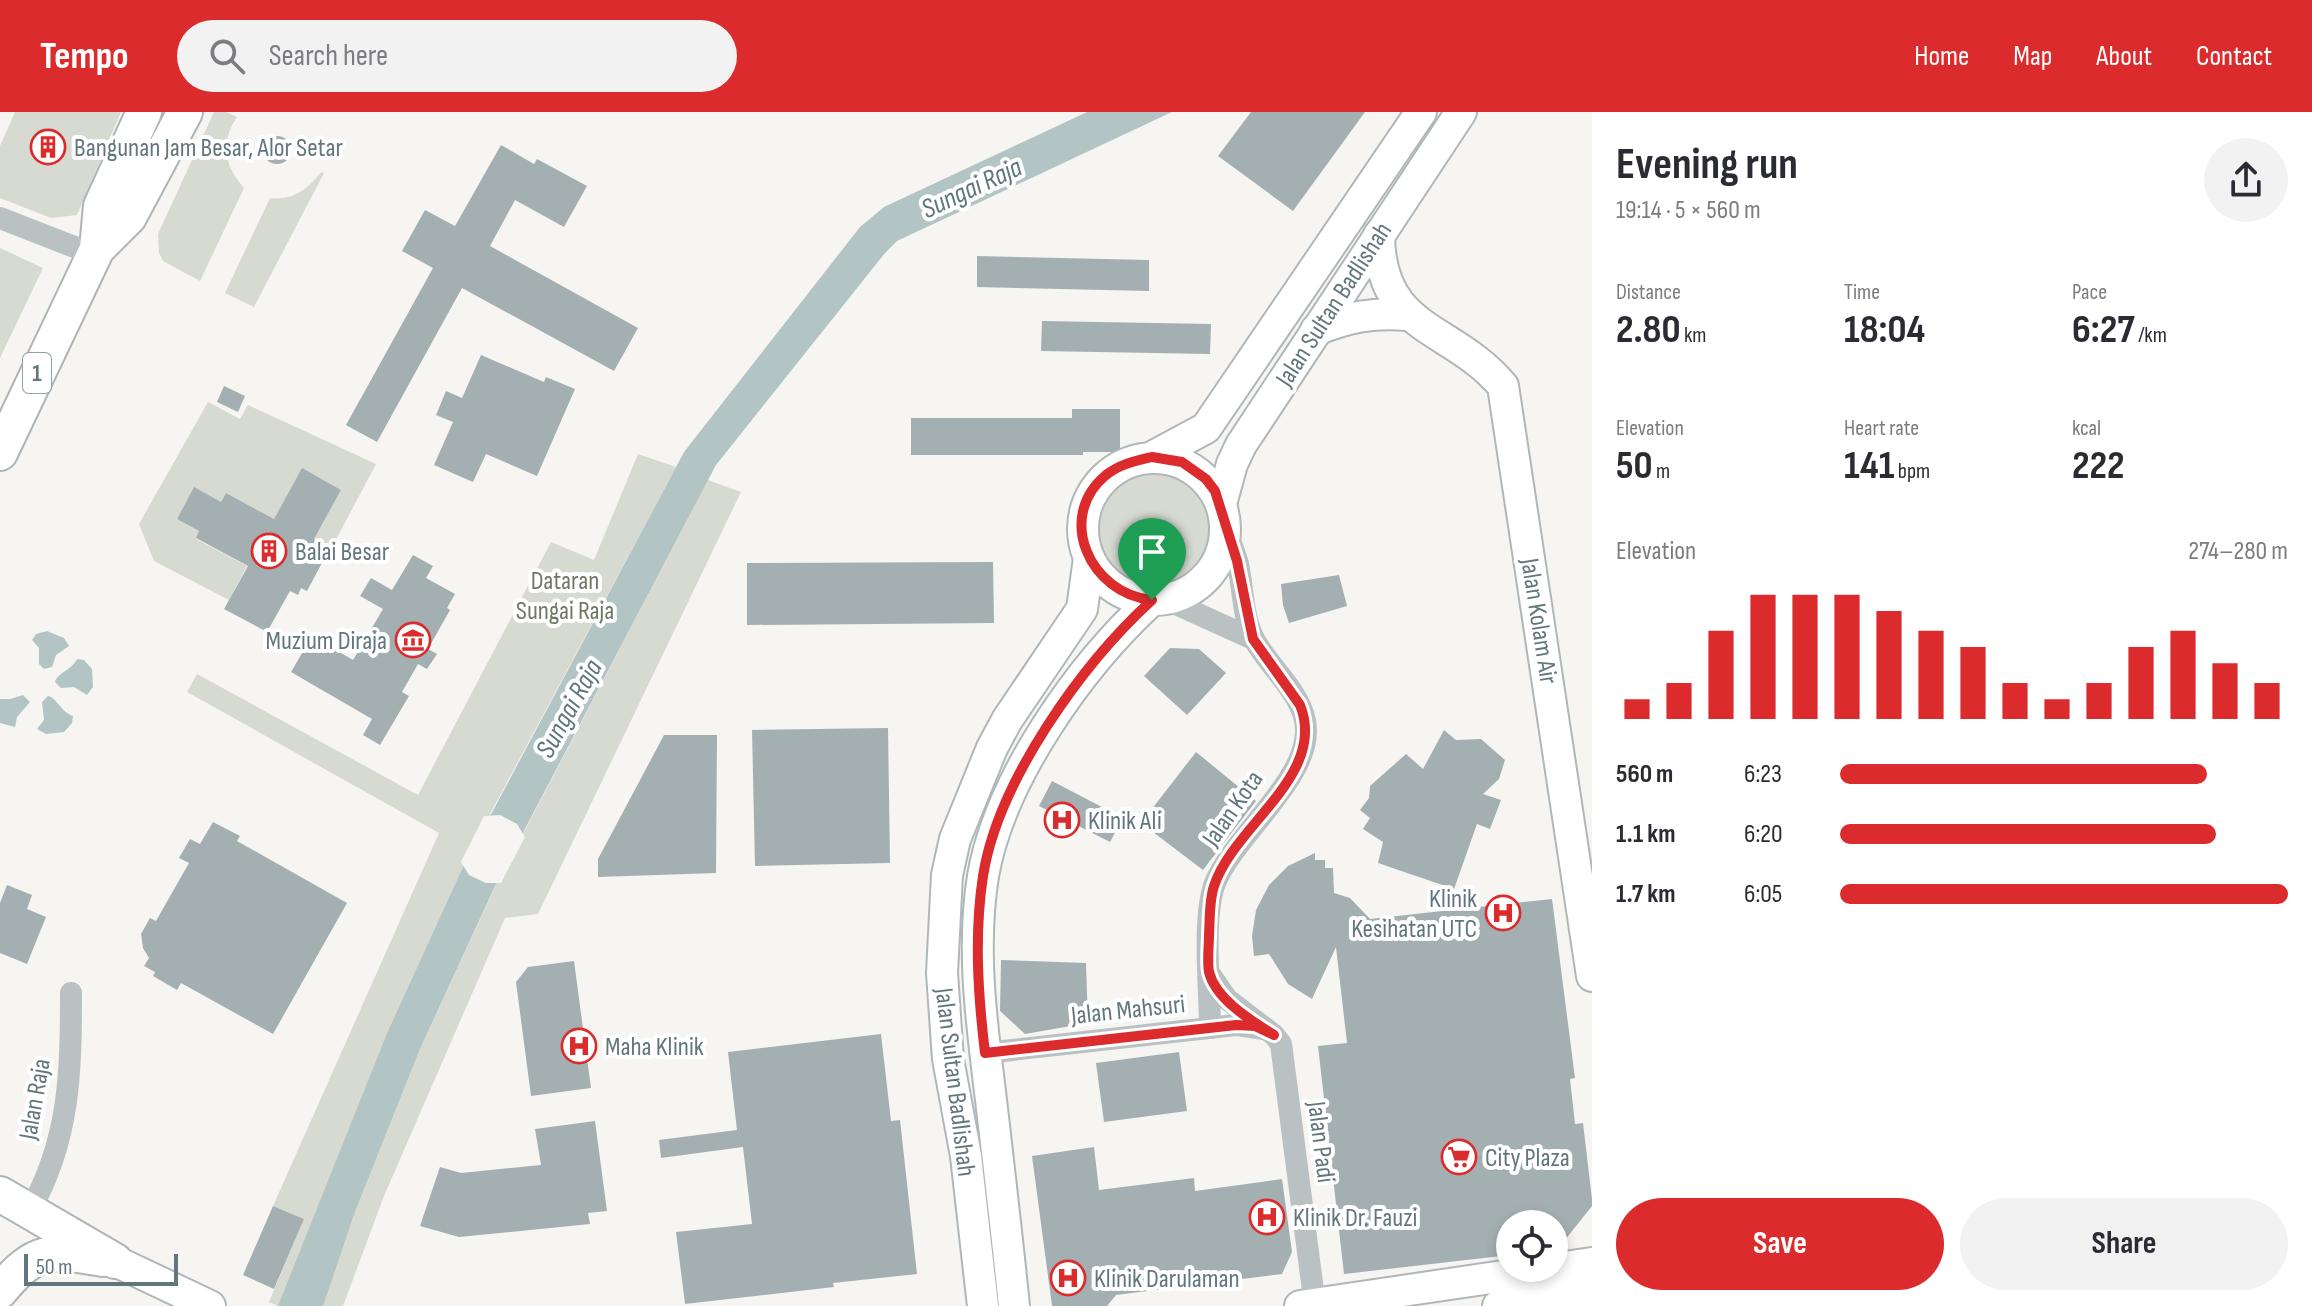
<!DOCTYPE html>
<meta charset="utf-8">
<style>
body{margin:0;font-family:"Sofia Sans Condensed",sans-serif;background:#f2f2f3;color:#2b2b33;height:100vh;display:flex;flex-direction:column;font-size:30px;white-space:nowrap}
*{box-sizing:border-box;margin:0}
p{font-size:26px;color:#7c7c81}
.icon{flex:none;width:44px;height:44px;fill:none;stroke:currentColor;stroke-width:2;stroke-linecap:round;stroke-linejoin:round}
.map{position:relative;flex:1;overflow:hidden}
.sheet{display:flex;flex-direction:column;background:#fff;width:720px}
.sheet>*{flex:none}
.tools{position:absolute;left:1496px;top:1098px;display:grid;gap:16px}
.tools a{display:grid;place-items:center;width:72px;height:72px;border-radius:50%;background:#fff;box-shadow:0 4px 12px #0003;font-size:40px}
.scale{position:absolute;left:24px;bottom:20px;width:154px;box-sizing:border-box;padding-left:8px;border:4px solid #62777c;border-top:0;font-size:22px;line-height:28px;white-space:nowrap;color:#62777c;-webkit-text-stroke:6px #fff;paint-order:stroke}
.pin{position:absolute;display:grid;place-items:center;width:68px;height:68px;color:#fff;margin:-82px -34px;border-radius:50% 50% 50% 0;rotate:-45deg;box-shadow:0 0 8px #0007}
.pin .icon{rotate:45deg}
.round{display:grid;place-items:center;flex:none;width:84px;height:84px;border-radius:42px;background:#f2f2f3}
.headline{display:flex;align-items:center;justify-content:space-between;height:136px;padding:0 24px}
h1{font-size:44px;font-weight:700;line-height:60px}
.stats{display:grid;grid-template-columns:repeat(3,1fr);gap:12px;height:136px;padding:8px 24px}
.stats div{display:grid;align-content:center}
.stats b{font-size:40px;font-weight:700}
.stats small{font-size:22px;font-weight:400}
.stats p{font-size:22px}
.chart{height:224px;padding:16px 24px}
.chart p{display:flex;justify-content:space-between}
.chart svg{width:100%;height:144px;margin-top:8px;stroke:#dc2b2c;stroke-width:6}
.primary-button{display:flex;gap:16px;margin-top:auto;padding:16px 24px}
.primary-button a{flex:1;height:92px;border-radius:48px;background:#dc2b2c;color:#fff;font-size:32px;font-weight:700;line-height:92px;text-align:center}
.primary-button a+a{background:#f2f2f3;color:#2b2b33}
ul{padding:0 24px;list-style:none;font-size:26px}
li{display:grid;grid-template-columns:128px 96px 1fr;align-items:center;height:60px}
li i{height:20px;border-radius:10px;background:#dc2b2c}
header{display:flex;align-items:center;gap:48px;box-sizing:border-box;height:112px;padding:0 40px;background:#dc2b2c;color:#fff}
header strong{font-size:38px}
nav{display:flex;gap:44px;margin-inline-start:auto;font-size:28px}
.search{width:560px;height:72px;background:#f2f2f3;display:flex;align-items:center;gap:20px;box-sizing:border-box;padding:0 28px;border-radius:44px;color:#7c7c81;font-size:30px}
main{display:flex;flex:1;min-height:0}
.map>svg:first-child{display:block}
.green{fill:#d7dad1;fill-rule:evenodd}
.water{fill:#b3c4c4}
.pier{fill:#f6f5f2}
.building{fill:#a4afb2}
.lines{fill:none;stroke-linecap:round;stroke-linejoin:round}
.secondary-casing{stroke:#afb7b9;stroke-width:34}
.primary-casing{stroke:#aeb5b7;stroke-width:38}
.street{stroke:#bac1c2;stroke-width:22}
.secondary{stroke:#fff;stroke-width:30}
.primary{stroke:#fff;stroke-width:34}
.route-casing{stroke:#fff;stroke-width:16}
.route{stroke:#dc2b2c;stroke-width:10}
.labels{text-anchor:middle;stroke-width:8;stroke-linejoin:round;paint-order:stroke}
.shield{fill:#fff;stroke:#91a0a3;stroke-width:2}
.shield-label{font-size:24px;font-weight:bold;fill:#62777c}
.poi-label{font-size:26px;fill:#62777c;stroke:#fff;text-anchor:start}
.street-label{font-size:26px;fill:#62777c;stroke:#fff}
.park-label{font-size:26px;fill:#6d7a64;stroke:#fff}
.water-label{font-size:28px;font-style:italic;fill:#5c7778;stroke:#fff}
</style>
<header>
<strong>Tempo</strong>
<div class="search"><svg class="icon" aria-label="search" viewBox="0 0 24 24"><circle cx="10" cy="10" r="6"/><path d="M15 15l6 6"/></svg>Search here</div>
<nav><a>Home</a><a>Map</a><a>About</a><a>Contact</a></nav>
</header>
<main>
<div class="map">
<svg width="1592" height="1194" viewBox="0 0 1592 1194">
<rect width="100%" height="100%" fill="#f6f5f2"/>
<g class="green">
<polygon points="15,0 121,0 77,103 51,106 0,86 0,34"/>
<path d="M214,0H226L237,5C220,30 224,54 244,76L200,169L163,149L159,141L158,122Z"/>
<path d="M321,60L324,61L254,195L225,181L270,86C293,89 308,77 321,60Z"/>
<polygon points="0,136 43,156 0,246"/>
<polygon points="208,290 240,307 248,293 376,352 331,437 314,427 341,378 302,357 274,407 226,381 221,390 194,376 177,407 199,419 196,427 247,454 229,488 154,449 139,412"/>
<path d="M638,342L676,355L490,702L524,720L708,368L741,380L538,802L505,806L384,1084L343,1194H278L269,1190L304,1107L273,1094L439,721L187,580L197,562L418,683L551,430L594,448ZM463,756L496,773L420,937L355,1100L323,1192L286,1176L387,921Z"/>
<circle cx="1155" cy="416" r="61"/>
</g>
<g class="water">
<polygon points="1087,0 1172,0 897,129 885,141 716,353 496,772 420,937 355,1100 323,1194 278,1194 387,921 463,755 684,340 860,115 884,95"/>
<polygon points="47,519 64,526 69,534 56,543 52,555 44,557 39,552 39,536 32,528 36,522"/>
<path d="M77,547L84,548L92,557L93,575L87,583L74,575L61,576L55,570C58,560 72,558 77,547Z"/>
<polygon points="23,583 30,590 17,605 15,615 0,611 0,587 10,587"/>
<path d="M48,584C57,586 61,600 73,604L72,611L64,620L46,622L37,617L44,608L42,590Z"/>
</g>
<polygon class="pier" points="500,703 517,712 525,725 501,771 486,771 469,763 461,750 484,704"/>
<g class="building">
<polygon points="1251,0 1365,0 1293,99 1218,44"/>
<circle cx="277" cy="38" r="14"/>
<polygon points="501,33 534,52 537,47 587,74 564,115 515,88 490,134 638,216 614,259 462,176 377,330 346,313 433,156 402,139 425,98 455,114"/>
<polygon points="977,144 1149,148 1149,179 977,175"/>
<polygon points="1042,209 1211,212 1210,242 1041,239"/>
<polygon points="481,243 544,270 546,265 575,277 537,364 486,342 473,370 434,353 453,310 436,303 446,279 462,286"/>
<polygon points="224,274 245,284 238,300 217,290"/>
<polygon points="1072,297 1120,297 1120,340 1083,340 1083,343 911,343 911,306 1072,306"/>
<polygon points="302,356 341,378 314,427 322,432 315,445 323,449 307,479 301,476 298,483 290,479 267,520 224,497 248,454 196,426 199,419 177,407 194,375 221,390 226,381 274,407"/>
<polygon points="413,443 433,454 426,466 455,482 447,496 450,498 428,537 437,542 427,557 418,552 402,580 409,584 380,633 363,623 372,607 291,560 312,524 353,548 383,497 360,484 371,466 392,478"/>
<polygon points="993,450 994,511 747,513 747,451"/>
<polygon points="1339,463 1347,494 1289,511 1283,493 1281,472"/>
<polygon points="1170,536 1199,537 1226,561 1187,603 1144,564"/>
<polygon points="888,616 890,751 755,754 752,618"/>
<polygon points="1444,618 1456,628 1481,627 1505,648 1499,667 1483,682 1501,688 1490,717 1477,712 1454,777 1378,751 1383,730 1363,717 1370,706 1360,698 1369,686 1370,674 1406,642 1423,657"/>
<polygon points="664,623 717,623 716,761 598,765 598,747"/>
<polygon points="1196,640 1256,689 1203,758 1141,711"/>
<polygon points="1052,669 1123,706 1110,730 1039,694"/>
<polygon points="213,710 240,724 237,729 347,791 273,922 181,871 177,878 153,864 155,860 144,854 149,846 143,836 141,822 150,806 156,809 189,751 179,746 190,727 200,732"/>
<polygon points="1315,741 1315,748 1325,748 1325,756 1333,756 1334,781 1350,786 1370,807 1552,787 1575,966 1570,967 1575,1012 1583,1011 1592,1087 1592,1094 1557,1138 1554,1138 1554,1112 1510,1112 1510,1143 1344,1162 1318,934 1347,931 1336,835 1312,887 1288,872 1269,842 1254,844 1252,824 1256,798 1269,773 1288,754"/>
<polygon points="7,773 32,783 27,797 46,805 27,852 0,841 0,791"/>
<polygon points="1001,848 1086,851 1088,911 1025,922 1000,899"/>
<polygon points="574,849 591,976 531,984 516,870 528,855"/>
<polygon points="881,922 891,1009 900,1008 917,1162 833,1171 834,1175 685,1192 676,1120 752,1112 743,1035 661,1046 659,1028 737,1018 728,940"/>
<polygon points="1179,940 1187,999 1104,1010 1096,951"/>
<polygon points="595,1009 607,1099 588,1101 590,1112 459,1125 420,1114 440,1055 461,1061 541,1053 535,1017"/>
<polygon points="1094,1035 1099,1078 1194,1066 1195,1079 1282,1067 1292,1140 1282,1162 1116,1183 1107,1194 1052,1194 1032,1044"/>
<polygon points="273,1094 304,1107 274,1177 243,1163"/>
</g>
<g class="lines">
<g class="secondary-casing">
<g id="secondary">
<path d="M1379,123C1380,221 1452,213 1503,274L1592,864"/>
<path d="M1316,218C1348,205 1373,200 1407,203"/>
<polyline points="1152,345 1206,316 1421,0"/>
<circle cx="1154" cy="417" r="71"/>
<polyline points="1221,392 1232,352 1241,333 1461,0"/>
<polyline points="115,1149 210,1194"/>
<polyline points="983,1194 966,1044 948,947 942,861 947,763 955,727 992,636 1007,608 1082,497 1089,446"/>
<path d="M1014,1194C1007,1125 999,1057 991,988C982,913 971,839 983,764C1000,666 1081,553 1152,488"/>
<polyline points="1300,1194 1592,1151"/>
<polyline points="1498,1194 1592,1180"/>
</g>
</g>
<g class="primary-casing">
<g id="primary">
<polyline points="97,137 101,94 144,0"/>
<polyline points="0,341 97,137 129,105 185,0"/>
<polyline points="0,1082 115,1149"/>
<path d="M0,1179C36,1136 49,1138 103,1147"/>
</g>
</g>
<g class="street">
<polyline points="0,106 95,143"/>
<polyline points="1165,487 1253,527"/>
<polyline points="1209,861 1227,887 1274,923 1281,932 1315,1194"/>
<path d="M1210,916C1210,879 1202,805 1215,771C1235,723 1308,668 1306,617C1305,584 1271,557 1255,529C1243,508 1243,476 1238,452C1235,441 1230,429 1226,418"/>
<polyline points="985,941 1236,913 1262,917"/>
<path d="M30,1098C70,1028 71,959 71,881"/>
</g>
<use href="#secondary" class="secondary"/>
<use href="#primary" class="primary"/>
</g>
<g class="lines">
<g class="route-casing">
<path id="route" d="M1152,345L1182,350L1206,367L1215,379L1237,449L1253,527L1300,593C1328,663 1234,713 1214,774C1209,789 1210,807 1209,823C1209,834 1207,849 1209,860C1216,888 1252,909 1274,923L1255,914L1236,913L985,941C978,882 974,823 983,764C998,669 1082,552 1152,488C1090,482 1055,405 1106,363C1120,352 1135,349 1152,345Z"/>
</g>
<use href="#route" class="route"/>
</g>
<defs>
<g id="building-ring" transform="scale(1.8)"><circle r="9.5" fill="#fff" stroke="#dc2b2c" stroke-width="1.5"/><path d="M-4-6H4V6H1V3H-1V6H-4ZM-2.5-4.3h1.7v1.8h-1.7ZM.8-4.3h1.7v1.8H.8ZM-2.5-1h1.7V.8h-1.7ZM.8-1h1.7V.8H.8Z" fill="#dc2b2c"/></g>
<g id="museum-ring" transform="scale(1.8)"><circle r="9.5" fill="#fff" stroke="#dc2b2c" stroke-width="1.5"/><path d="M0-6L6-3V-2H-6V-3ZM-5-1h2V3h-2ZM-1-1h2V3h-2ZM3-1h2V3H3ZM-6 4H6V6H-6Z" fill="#dc2b2c"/></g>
<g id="hospital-ring" transform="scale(1.8)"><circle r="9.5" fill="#fff" stroke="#dc2b2c" stroke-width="1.5"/><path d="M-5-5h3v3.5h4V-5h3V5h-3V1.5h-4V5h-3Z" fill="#dc2b2c"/></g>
<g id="supermarket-ring" transform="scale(1.8)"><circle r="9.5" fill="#fff" stroke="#dc2b2c" stroke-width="1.5"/><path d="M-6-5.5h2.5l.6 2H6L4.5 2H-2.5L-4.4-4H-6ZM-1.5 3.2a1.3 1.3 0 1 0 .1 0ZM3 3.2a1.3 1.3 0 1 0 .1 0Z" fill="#dc2b2c"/></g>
</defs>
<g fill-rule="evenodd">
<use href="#building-ring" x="48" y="35"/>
<use href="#building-ring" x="269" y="439"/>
<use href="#museum-ring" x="413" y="528"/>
<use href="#hospital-ring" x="1062" y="708"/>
<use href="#hospital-ring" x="1503" y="801"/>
<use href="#hospital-ring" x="579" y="934"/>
<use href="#supermarket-ring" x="1459" y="1045"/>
<use href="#hospital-ring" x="1267" y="1105"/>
<use href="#hospital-ring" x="1068" y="1166"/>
</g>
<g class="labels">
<rect class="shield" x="23" y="241" width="28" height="40" rx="6"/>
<g class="shield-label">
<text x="37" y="269">1</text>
</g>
<g class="poi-label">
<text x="74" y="44">Bangunan Jam Besar, Alor Setar</text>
<text x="295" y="448">Balai Besar</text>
<text x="387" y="537" text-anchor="end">Muzium Diraja</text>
<text x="1088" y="717">Klinik Ali</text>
<text x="1477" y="795" text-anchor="end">Klinik<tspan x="1477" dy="30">Kesihatan UTC</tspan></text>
<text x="605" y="943">Maha Klinik</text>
<text x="1485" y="1054">City Plaza</text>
<text x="1293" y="1114">Klinik Dr. Fauzi</text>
<text x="1094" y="1175">Klinik Darulaman</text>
</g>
<g class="street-label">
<text transform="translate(1333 192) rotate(-57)" y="9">Jalan Sultan Badlishah</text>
<text transform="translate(1540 509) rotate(81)" y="9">Jalan Kolam Air</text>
<text transform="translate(1232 696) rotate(-55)" y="9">Jalan Kota</text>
<text transform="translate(1128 897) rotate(-6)" y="9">Jalan Mahsuri</text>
<text transform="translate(956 970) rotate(83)" y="9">Jalan Sultan Badlishah</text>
<text transform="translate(34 987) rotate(-80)" y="9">Jalan Raja</text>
<text transform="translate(1322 1030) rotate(83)" y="9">Jalan Padi</text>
</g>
<g class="park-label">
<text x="565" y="477">Dataran<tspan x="565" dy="30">Sungai Raja</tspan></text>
</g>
<g class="water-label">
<text transform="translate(971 75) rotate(-25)" y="10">Sungai Raja</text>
<text transform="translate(568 596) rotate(-61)" y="10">Sungai Raja</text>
</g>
</g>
</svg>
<div class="tools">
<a><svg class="icon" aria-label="locate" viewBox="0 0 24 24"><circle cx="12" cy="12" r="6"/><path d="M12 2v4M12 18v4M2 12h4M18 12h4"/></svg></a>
</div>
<div class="scale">50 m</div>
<div class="pin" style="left:1152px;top:488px;background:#1e9e55"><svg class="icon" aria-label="arrive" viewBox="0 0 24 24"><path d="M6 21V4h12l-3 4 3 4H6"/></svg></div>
</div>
<section class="sheet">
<div class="headline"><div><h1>Evening run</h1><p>19:14 · 5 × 560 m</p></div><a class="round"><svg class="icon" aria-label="share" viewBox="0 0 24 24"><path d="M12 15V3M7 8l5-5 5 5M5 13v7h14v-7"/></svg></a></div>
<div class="stats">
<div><p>Distance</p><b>2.80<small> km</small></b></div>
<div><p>Time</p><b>18:04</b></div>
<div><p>Pace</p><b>6:27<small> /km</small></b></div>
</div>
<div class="stats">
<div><p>Elevation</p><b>50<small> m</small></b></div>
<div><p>Heart rate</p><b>141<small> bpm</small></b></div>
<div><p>kcal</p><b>222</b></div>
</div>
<div class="chart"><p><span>Elevation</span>274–280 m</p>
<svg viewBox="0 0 160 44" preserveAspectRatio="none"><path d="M5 44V38M15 44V33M25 44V17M35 44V6M45 44V6M55 44V6M65 44V11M75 44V17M85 44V22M95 44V33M105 44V38M115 44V33M125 44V22M135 44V17M145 44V27M155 44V33"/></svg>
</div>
<ul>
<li><b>560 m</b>6:23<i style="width:82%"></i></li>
<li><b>1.1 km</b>6:20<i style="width:84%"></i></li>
<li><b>1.7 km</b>6:05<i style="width:100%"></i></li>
</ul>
<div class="primary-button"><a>Save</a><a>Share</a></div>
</section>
</main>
